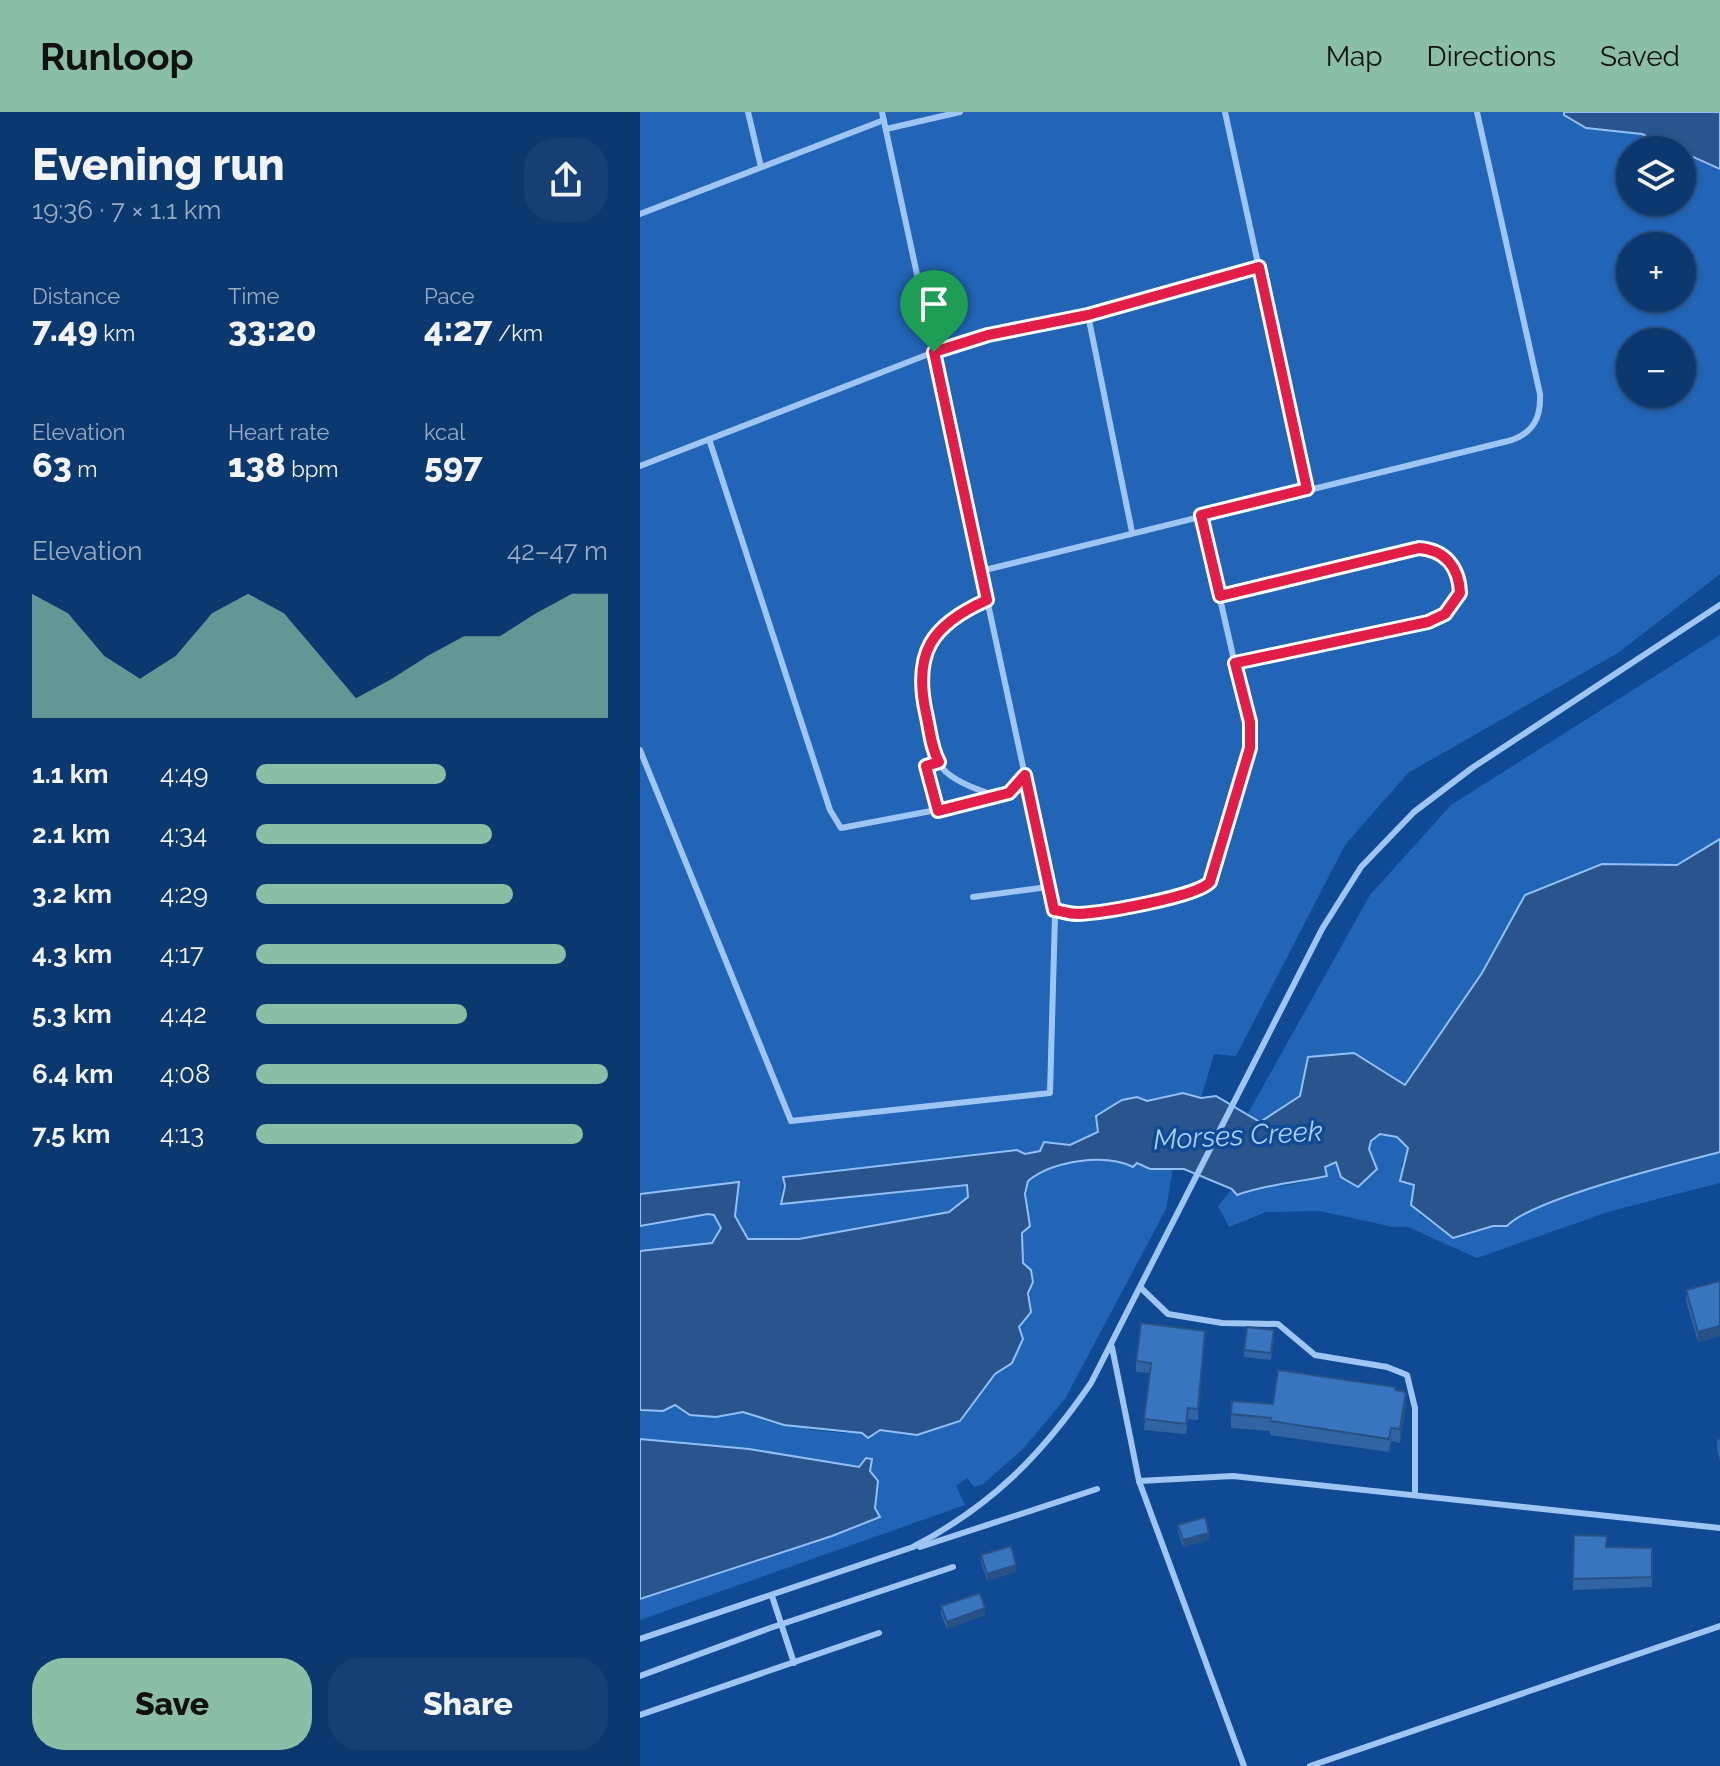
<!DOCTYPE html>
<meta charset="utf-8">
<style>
body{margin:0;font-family:Raleway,sans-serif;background:#153f75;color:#f1f3f6;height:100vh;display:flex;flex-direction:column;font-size:30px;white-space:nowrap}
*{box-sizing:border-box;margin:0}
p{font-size:26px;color:#9aacc3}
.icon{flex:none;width:44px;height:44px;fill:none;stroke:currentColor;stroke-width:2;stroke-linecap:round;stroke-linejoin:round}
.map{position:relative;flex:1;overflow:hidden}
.drawer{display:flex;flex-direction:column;background:#0c3870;width:640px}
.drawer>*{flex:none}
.tools{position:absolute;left:976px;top:24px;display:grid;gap:16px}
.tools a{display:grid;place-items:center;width:80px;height:80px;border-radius:50%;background:#0c3870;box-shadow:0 2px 6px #0004,0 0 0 2px #2c5283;font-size:40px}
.pin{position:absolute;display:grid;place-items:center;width:68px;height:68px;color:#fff;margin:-82px -34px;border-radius:50% 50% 50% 0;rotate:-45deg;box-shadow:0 0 8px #0007}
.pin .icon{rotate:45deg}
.round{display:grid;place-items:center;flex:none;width:84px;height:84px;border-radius:32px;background:#153f75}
.summary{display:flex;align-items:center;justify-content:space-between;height:136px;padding:0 32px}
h1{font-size:44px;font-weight:800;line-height:60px}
.figures{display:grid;grid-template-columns:repeat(3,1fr);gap:12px;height:136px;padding:8px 32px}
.figures div{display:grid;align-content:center}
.figures b{font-size:34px;font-weight:800}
.figures small{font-size:22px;font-weight:400}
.figures p{font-size:22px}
.chart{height:224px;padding:16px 32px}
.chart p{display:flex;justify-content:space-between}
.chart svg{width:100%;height:144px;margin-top:8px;fill:#8abfa5;opacity:.7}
.primary-button{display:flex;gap:16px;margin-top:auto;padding:16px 32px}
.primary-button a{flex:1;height:92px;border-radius:32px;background:#8abfa5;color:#111;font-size:32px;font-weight:800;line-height:92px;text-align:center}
.primary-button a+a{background:#153f75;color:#f1f3f6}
ul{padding:0 32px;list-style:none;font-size:26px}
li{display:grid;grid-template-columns:128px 96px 1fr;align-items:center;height:60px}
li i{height:20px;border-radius:10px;background:#8abfa5}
header{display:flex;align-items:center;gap:48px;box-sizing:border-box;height:112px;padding:0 40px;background:#8abfa5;color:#111}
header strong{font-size:38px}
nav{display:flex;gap:44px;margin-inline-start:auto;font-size:28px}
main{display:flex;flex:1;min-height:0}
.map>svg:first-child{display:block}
.green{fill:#2264b5;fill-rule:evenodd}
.water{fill:#2a558c;stroke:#91c0f7;stroke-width:2}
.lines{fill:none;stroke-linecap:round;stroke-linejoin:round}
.lane{stroke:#9fc5f4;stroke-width:6}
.wall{fill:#3164a3}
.shaded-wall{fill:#285185}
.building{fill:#3974be;stroke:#285185;stroke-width:2}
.route-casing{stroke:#fff;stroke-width:16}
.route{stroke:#e11d48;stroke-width:10}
.labels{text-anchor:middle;stroke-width:7;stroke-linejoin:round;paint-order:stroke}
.water-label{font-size:28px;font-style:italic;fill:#abcffa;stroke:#104a95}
</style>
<header>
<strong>Runloop</strong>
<nav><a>Map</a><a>Directions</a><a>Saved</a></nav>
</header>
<main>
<section class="drawer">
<div class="summary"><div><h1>Evening run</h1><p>19:36 · 7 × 1.1 km</p></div><a class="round"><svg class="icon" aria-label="share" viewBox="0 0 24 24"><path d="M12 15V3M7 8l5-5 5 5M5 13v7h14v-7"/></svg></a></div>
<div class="figures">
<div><p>Distance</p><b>7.49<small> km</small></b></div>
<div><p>Time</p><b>33:20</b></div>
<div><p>Pace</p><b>4:27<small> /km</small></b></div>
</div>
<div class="figures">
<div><p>Elevation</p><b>63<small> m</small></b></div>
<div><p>Heart rate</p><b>138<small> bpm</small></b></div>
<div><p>kcal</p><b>597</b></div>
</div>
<div class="chart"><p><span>Elevation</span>42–47 m</p>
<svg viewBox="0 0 160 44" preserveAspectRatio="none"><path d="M0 44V6L10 12L20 25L30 32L40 25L50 12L60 6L70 12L80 25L90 38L100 32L110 25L120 19L130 19L140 12L150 6L160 6V44z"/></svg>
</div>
<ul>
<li><b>1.1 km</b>4:49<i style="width:54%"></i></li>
<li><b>2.1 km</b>4:34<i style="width:67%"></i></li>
<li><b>3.2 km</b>4:29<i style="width:73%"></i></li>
<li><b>4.3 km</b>4:17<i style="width:88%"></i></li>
<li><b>5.3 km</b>4:42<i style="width:60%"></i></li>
<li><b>6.4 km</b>4:08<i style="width:100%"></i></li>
<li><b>7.5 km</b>4:13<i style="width:93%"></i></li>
</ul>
<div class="primary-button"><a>Save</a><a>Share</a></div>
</section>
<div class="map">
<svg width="1080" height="1654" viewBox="0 0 1080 1654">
<rect width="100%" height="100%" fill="#104a95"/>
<g class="green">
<path d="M0,0H924L946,16L1002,22L1035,38H990V90H1042V41L1080,57V462L978,541L768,661L705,733L596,944L574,942L561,986L542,981L507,989L497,985L482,988L456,1004L458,1020C440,1031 425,1035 404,1031L400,1039L385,1042L377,1038L143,1065L141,1092L327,1072L328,1085L309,1099L159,1127H108L95,1104L98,1070L0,1082ZM990,134H1042V186H990ZM990,230H1042V282H990Z"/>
<polygon points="1080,523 1080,727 1037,753 962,752 885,783 842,861 765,973 714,941 660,984 620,1010 607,1003 730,783 811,693"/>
<path d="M740,1022L757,1025L768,1037L761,1054L775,1073L780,1103L813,1126L853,1114H867C892,1087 1037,1051 1080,1040V1071L971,1099L837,1146L768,1115H753L680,1099L626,1100L589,1115L578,1094L592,1077L650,1073L686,1064L685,1055L696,1050L700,1053L728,1038L731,1029Z"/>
<polygon points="467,1046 492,1055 497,1051 510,1057 533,1056 526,1097 425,1287 383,1337 343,1372 334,1375 327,1366 316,1374 325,1393 0,1508 0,1487 192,1424 235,1396 237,1387 226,1346 220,1355 109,1337 0,1327 0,1298 23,1299 35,1293 76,1305 103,1300 143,1313 159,1312 171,1318 204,1321 240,1318 277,1323 320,1309 361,1255 379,1215 391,1200 390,1174 382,1143 388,1069 410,1054"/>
<polygon points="68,1102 74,1103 81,1117 72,1131 0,1139 0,1114"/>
</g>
<g class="water">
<polygon points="924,0 1080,0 1080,57 1002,22 946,16 924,3"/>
<path d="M1080,727V1040C1038,1051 892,1087 867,1114H853L813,1126L771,1093L774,1073L760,1069L768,1036L757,1025L740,1022L731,1029L729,1037L737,1057L718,1075L701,1065L696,1050L685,1055L687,1064C656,1071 626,1072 597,1083L592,1077L544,1057H510L497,1051L493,1055C464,1041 412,1049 388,1069L385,1082L390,1114L382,1121L383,1151L391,1158L393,1170L388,1181L391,1200L379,1215L383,1227L372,1251L355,1262L320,1309L277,1323L240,1318L228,1326L222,1321L144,1313L103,1300L76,1305L50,1303L35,1293L23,1299L0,1298V1139L72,1131L81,1116L74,1103L68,1102L0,1114V1082L99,1070L95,1104L108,1127H159L309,1100L328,1085L327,1073L141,1092L145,1074L143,1065L377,1038L385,1042L400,1039L404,1030L430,1033L458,1020L456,1004L482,988L497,985L507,989L543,981L561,986L576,984L620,1010L660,984L668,945L714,941L765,973L842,861L885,783L962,752L1037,753Z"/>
<polygon points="0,1327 109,1337 219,1355 226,1346 232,1347 230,1359 238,1369 235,1396 240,1405 192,1424 0,1487"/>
</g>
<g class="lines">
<g class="lane">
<polyline points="108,0 121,55"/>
<polyline points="585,0 667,377"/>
<polyline points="246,17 320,0"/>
<polyline points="0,102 244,8"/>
<polyline points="448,203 492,420"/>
<polyline points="69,327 190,698 201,716 344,689 369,681 385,663"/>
<polyline points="0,354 294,240 348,223 448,203 619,155"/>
<path d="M341,459L872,328C894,320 901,305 900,282L837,0"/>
<path d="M580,484L779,436C809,438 826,463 815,492L797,507L595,551"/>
<path d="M347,488C282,518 275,542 288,609C291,626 293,648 306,660C320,672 339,678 356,684"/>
<polyline points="0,638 151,1009 410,981 415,803 242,0"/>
<polyline points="298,699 286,654 299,650"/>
<polyline points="333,785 408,775"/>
<polyline points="414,798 437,802 546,783 564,776 575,762 606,660 611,623 561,403"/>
<polyline points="501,1176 528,1202 582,1211 638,1212 675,1243 747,1255 767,1263 775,1296 775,1383"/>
<polyline points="472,1235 499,1369 604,1654"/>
<polyline points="499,1369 593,1364 1080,1416"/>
<polyline points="280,1435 457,1377"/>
<polyline points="132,1484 154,1551"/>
<path d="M0,1527L273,1435C351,1394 401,1344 451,1271L682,817L721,755L774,700L832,656L1080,493"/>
<polyline points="0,1564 130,1516 313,1455"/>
<polyline points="0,1603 239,1521"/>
<polyline points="670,1654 1080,1514"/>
</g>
</g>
<g class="wall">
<polygon points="1080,1169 1080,1224 1058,1230 1046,1189 1046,1178"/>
<polygon points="634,1225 631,1248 604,1245 604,1238"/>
<polygon points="565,1229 558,1308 548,1307 546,1322 504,1318 509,1261 496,1260 496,1249"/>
<polygon points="755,1278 766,1293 760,1331 751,1329 749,1340 630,1323 630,1319 591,1316 591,1302 633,1292"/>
<polygon points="1080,1327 1080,1348 1077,1338 1077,1328"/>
<polygon points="538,1413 569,1428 543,1435 538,1420"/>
<polygon points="934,1423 966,1435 1012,1436 1012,1475 933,1478"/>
<polygon points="341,1443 376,1460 347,1469 341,1450"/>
<polygon points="301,1494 345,1503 307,1517 301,1502"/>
</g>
<g class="shaded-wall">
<polygon points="1080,1214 1080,1224 1058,1230 1058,1220"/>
<polygon points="565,1219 565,1229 558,1308 558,1297"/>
<polygon points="766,1280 766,1293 760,1331 760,1317"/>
<polygon points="569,1421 569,1428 543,1435 543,1428"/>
<polygon points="376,1453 376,1460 347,1469 347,1462"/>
<polygon points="345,1496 345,1503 307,1517 307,1510"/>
</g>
<g class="building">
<polygon points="1080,1169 1080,1214 1058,1220 1046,1178"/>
<polygon points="501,1211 565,1219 558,1297 548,1296 546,1312 504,1307 511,1251 496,1249"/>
<polygon points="607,1215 634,1218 631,1241 604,1238"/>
<polygon points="638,1258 755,1275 755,1278 766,1280 760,1317 751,1316 749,1327 630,1309 631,1306 591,1302 592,1289 633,1292"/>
<polygon points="565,1405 569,1421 543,1428 538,1413"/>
<polygon points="934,1423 967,1424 966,1435 1012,1436 1012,1465 933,1467"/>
<polygon points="371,1434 376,1453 347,1462 341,1443"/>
<polygon points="340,1481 345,1496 307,1510 301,1494"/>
</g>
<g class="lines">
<g class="route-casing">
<path id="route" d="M619,155L667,377L561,403L580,484L779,436C805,438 819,455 820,481L805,502L788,510L595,551L610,610V636L570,770C557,785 461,801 438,802C430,802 421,799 414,798L385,663L369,681L298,699L286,654L299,650C291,636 290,618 286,601C273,541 291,513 347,488L294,240L348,223L448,203Z"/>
</g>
<use href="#route" class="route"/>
</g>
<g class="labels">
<g class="water-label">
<text transform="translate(598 1023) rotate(-3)" y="10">Morses Creek</text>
</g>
</g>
</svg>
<div class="tools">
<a><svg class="icon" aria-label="layers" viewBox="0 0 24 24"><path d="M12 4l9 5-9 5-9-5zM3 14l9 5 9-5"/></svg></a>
<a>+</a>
<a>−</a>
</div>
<div class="pin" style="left:294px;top:240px;background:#1e9e55"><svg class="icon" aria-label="arrive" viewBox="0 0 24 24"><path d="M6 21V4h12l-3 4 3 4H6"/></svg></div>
</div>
</main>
